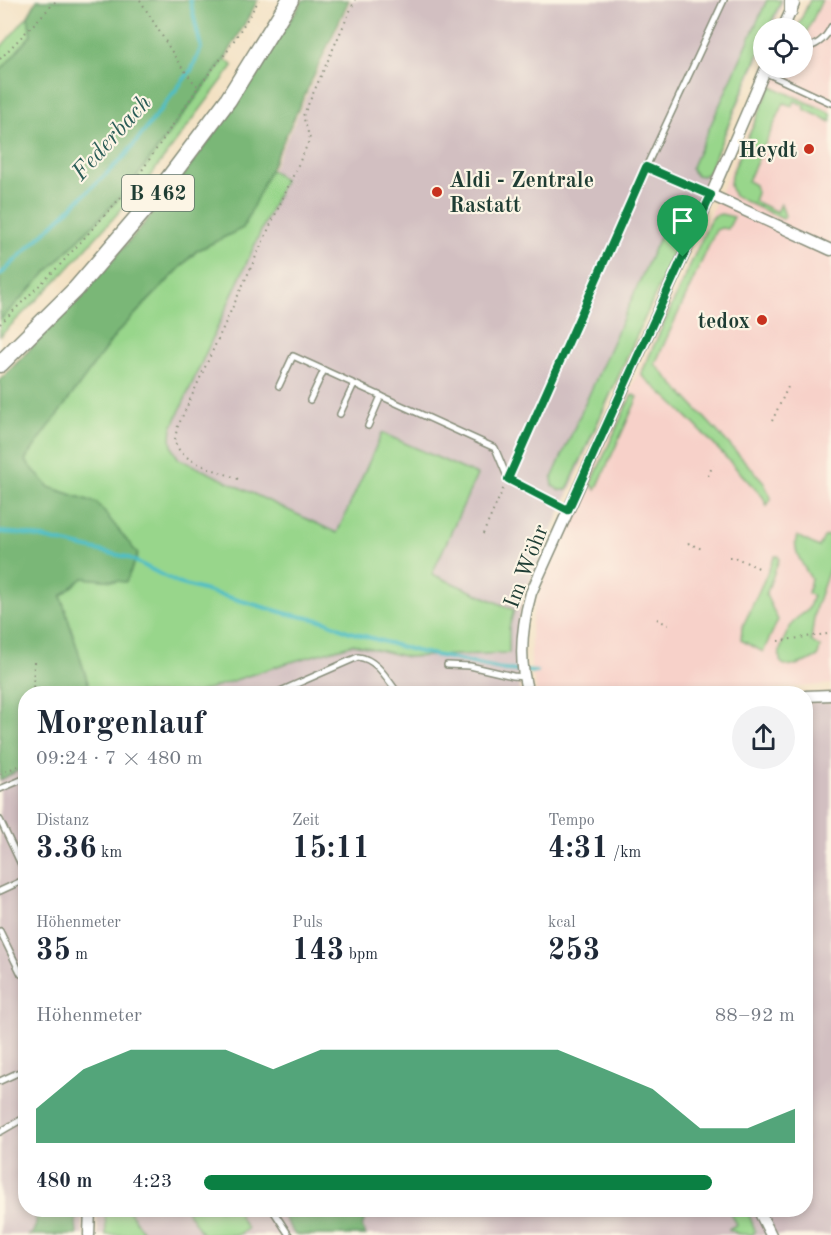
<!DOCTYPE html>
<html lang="de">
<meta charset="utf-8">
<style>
body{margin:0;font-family:"Old Standard TT",serif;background:#f2f2f3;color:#1f2937;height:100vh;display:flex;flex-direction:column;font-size:22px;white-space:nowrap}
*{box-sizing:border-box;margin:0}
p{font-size:20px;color:#747a83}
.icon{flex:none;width:33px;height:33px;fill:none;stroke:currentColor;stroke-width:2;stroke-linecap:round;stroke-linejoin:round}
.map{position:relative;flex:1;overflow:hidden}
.details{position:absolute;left:18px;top:686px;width:795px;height:531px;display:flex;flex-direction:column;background:#fff;border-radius:24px;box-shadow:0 3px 9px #0003}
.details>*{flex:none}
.buttons{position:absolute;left:753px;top:18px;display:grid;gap:12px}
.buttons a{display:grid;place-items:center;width:60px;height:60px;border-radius:50%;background:#fff;box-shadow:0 3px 9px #0003;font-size:30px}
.pin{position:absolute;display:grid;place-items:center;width:51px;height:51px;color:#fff;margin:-62px -26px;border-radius:50% 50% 50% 0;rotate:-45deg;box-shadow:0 0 6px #0007}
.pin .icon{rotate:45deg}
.round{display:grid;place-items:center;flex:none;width:63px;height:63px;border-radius:32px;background:#f2f2f3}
.headline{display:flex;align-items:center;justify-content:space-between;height:102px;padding:0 18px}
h1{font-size:33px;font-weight:700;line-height:45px}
.figures{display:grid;grid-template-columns:repeat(3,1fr);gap:9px;height:102px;padding:6px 18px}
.figures div{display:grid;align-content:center}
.figures b{font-size:30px;font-weight:700}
.figures small{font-size:16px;font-weight:400}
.figures p{font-size:16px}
.chart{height:168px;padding:12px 18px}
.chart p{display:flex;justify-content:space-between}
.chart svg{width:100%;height:108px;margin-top:6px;fill:#0b8043;opacity:.7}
ul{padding:0 18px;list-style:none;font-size:20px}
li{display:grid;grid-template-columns:96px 72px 1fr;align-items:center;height:45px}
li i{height:15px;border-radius:8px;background:#0b8043}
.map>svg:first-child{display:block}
.built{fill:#f7d1c9}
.industrial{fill:#d2bfc1}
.green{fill:#98d68b;stroke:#5c8a60;stroke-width:1.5}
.forest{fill:#7ab777;stroke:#4c7a56;stroke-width:1.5}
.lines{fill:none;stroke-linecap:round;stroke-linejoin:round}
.stream{stroke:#50bec5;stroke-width:4}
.service-casing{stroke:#898f7c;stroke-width:8}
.minor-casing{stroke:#898f7c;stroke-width:13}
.tertiary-casing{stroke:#898f7c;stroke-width:14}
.primary-casing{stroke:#898f7c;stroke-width:19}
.path{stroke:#898f7c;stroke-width:2;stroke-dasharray:1.5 4.5;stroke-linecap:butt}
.service{stroke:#fff;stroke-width:5}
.minor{stroke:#fff;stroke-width:10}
.tertiary{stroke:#fff;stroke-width:12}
.primary{stroke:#fff;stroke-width:16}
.route-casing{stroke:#fff;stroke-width:12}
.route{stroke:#0b8043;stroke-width:8}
.poi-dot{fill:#c8321e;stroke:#fcf5e5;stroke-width:2}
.labels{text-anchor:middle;stroke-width:4.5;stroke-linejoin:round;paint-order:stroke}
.shield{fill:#fcf5e5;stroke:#617469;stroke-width:1.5}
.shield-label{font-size:21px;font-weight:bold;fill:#1f3d34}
.poi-label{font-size:22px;font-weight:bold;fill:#1f3d34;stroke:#fcf5e5;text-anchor:end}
.street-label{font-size:22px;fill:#1f3d34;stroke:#fcf5e5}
.water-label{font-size:24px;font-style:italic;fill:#2b5d58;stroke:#fcf5e5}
</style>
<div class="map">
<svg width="831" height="1235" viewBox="0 0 831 1235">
<rect width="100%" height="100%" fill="#fcf5e5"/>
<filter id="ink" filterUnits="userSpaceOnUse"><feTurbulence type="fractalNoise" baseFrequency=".0167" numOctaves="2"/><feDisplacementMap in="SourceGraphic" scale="12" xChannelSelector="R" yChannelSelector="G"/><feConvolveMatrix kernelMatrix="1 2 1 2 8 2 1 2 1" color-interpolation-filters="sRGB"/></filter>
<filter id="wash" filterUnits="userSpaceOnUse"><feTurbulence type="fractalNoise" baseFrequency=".008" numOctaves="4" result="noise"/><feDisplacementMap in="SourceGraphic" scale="24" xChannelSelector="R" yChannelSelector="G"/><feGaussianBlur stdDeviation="1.35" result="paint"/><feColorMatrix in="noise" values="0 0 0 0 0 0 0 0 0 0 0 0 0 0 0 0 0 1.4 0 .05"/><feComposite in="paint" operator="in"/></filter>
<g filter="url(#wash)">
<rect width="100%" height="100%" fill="#f3e1c3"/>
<polygon class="built" points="808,0 831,0 831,684 777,689 761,693 537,693 531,668 531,627 535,603 545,577 777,68 802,68 802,28 795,28"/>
<g class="industrial">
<polygon points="351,0 784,0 772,28 764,28 763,49 522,599 515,650 520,693 26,693 26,1209 84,1209 82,1220 84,1235 0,1235 0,640 199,328"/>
<polygon points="821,702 831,703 831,1235 98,1235 97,1209 806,1209 806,703"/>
</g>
<g class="green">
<polygon points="767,0 781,0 769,28 764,28 763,43 708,173 703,176 696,175 691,169 694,162"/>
<polygon points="810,0 822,0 803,40 802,28 797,28"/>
<polygon points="28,16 31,35 0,71 0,48"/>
<polygon points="225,59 233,66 145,183 63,274 0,336 0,320 125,192"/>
<polygon points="771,86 831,113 831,122 804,109 805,106 795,101 792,106 784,103 748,181 755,185 757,193 754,201 777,212 781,204 785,216 783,219 734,196 730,186 731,175"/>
<path d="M270,169L284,180L172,428C170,441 171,448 179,459L337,533L382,433L477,475L432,574L514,610L509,628V653L407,657L354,644L284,664L196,693H91L61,596L83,578L126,582L97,503L49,487L24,460L116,334L197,251L243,228Z"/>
<polygon points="686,197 693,200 695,207 567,490 559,490 553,486 552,478 674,204 679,198"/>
<path d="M721,214L734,217L728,229L721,228L716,230L655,364L763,481L771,498L767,506L763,497C724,456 686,412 642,376V372L709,223L714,216Z"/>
<polygon points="633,395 638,397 596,490 591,484 631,396"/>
<path d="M830,535L831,564L815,610L811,641L820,647L818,656C809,661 795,667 785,665C770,661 790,624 797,618C800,615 805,614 808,609C810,606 811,600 813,596L808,593L811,579C804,566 791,551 797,536L819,547L824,537Z"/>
<polygon points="775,556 778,556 779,559 766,595 778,620 763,652 741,640 742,628"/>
<polygon points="105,1209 128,1209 145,1235 106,1235"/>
<polygon points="186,1209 240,1209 239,1215 247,1229 238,1235 203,1235"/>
<polygon points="728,1209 747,1209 755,1231 752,1235 738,1234 729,1229 737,1224"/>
</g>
<g class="forest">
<polygon points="37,0 258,0 225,59 125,192 0,320 0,71 31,35 28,16"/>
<path d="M303,0H349L243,228L196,251L116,334L25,460L49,487L97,503L138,554L126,582L83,578L61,596L91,693H26L25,767L0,780V380C54,325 107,269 156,209C209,145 259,70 303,0Z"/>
<polygon points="36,1209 79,1209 76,1221 77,1235 28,1235 32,1234 36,1224"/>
<polygon points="278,1209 289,1209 293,1215 303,1209 364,1209 366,1212 362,1228 366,1235 295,1235"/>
</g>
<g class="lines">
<g class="stream">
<polyline points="0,275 125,156 192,69 201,48 190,0"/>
<polyline points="0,532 25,534 127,557 178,583 288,614 325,621 347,631 416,651 506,670 537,672"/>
</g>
</g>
</g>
<g filter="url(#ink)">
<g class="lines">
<g class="service-casing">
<g id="service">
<path d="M802,49C816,46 825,40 831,27"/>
<polyline points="764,72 831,103"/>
<polyline points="646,167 724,0"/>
<polyline points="279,386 293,356 495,448 508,479 568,510"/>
<polyline points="310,400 324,370"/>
<polyline points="340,414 354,384"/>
<polyline points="368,426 381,396"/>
<polyline points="508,479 646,167 711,195"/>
<polyline points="447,665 470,666 513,676 524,677"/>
<path d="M276,693L358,657C377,659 387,679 398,693"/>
<polyline points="0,789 26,778"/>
<polyline points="0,820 26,875"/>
<polyline points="0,891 26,879"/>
<polyline points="0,931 21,974"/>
<polyline points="0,1081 26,1069"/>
<polyline points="0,1132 26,1117"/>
<polyline points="272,1209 289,1235"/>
</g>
</g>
<g class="minor-casing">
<g id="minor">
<polyline points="783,28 794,4"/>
<polyline points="711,195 831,250"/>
<path d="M528,693C518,660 522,625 531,593L711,195L766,68"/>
<polyline points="806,696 831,695"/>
<polyline points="758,1209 771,1235"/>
<polyline points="89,1235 90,1209"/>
</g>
</g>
<g class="tertiary-casing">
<polyline id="tertiary" points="791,11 791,0"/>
</g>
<g class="primary-casing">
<polyline id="primary" points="0,364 76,289 155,197 228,100 290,0"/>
</g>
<g class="path">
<polyline points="140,0 180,65 196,85 199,86 228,50 259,0"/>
<polyline points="0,59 57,0"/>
<polyline points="0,324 59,266 132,185 199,86"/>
<polyline points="772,421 788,387"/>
<polyline points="708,476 713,465"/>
<path d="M238,479C221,471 177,462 175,440C175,436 177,430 178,426L310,139L303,116L355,0"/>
<polyline points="483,534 504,487"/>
<polyline points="688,543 702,549"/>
<polyline points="729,557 734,557 761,569"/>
<polyline points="657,619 668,625"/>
<polyline points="778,641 827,634"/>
<polyline points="33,693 34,662"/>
<polyline points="0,774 26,762"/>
</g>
<use href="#service" class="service"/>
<use href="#minor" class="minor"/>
<use href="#tertiary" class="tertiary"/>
<use href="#primary" class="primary"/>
</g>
</g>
<g class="lines" filter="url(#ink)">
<g class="route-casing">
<polygon id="route" points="646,167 711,195 568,510 508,479"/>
</g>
<use href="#route" class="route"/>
</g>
<g class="poi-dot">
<circle cx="809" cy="149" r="6"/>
<circle cx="437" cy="192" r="6"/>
<circle cx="762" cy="320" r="6"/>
</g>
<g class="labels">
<rect class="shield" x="122" y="175" width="72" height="36" rx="4.5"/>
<g class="shield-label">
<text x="158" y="200">B 462</text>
</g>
<g class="poi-label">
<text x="797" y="157">Heydt</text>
<text x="449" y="187" text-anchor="start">Aldi - Zentrale<tspan x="449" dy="25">Rastatt</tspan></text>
<text x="750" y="328">tedox</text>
</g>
<g class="street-label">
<text transform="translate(525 566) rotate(-69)" y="8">Im Wöhr</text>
</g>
<g class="water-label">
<text transform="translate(111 137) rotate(-48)" y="8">Federbach</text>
</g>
</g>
</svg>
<div class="buttons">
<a><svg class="icon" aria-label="locate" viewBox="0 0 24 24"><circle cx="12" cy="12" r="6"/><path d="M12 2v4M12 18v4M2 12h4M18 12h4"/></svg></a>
</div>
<div class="pin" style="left:683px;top:257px;background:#1e9e55"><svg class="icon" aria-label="arrive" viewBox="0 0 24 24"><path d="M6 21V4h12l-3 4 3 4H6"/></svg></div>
<section class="details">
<div class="headline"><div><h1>Morgenlauf</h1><p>09:24 · 7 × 480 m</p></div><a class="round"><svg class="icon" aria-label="share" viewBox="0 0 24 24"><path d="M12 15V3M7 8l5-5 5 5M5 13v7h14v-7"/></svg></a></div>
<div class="figures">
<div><p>Distanz</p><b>3.36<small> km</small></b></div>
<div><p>Zeit</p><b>15:11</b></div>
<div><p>Tempo</p><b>4:31<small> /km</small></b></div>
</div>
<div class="figures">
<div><p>Höhenmeter</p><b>35<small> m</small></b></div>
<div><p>Puls</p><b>143<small> bpm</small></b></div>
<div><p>kcal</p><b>253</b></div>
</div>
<div class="chart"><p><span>Höhenmeter</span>88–92 m</p>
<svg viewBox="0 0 160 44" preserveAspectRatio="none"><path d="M0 44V30L10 14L20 6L30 6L40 6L50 14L60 6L70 6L80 6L90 6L100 6L110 6L120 14L130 22L140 38L150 38L160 30V44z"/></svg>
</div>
<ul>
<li><b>480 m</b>4:23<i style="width:86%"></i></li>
</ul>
</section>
</div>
